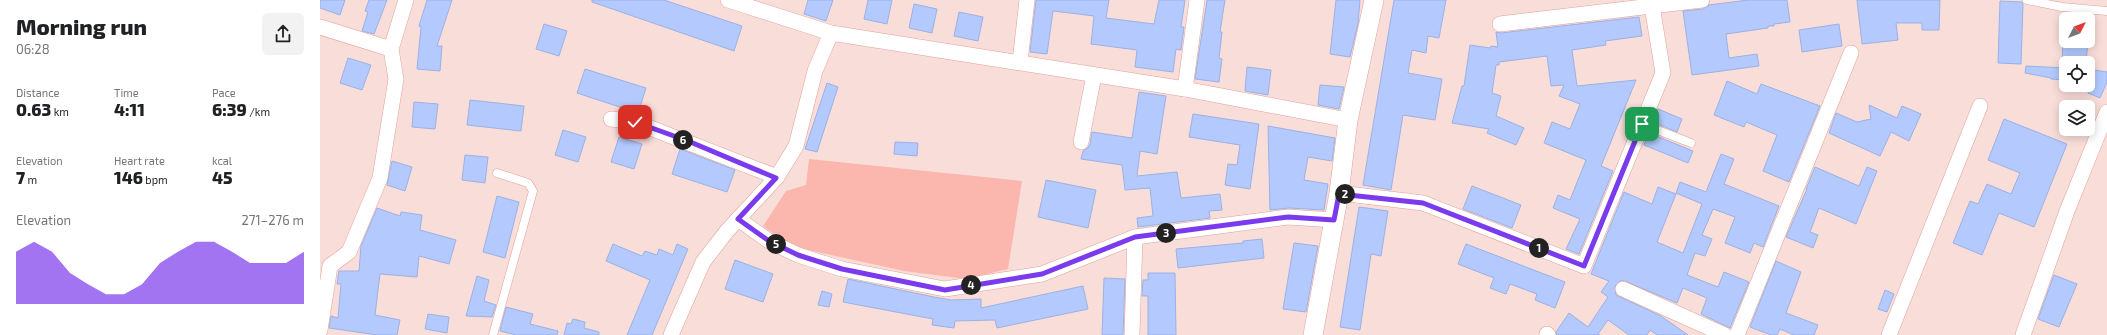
<!DOCTYPE html>
<meta charset="utf-8">
<style>
body{margin:0;font-family:"Exo 2",sans-serif;background:#f2f2f2;color:#202124;height:100vh;display:flex;flex-direction:column;font-size:15px;white-space:nowrap}
*{box-sizing:border-box;margin:0}
p{font-size:13px;color:#757577}
.icon{flex:none;width:22px;height:22px;fill:none;stroke:currentColor;stroke-width:2;stroke-linecap:round;stroke-linejoin:round}
.map{position:relative;flex:1;overflow:hidden}
.sheet{display:flex;flex-direction:column;background:#fff;width:320px}
.sheet>*{flex:none}
.needle{width:26px;rotate:48deg}
.buttons{position:absolute;left:1739px;top:12px;display:grid;gap:8px}
.buttons a{display:grid;place-items:center;width:36px;height:36px;border-radius:6px;background:#fff;box-shadow:0 2px 10px #0003;font-size:20px}
.pin{position:absolute;display:grid;place-items:center;width:34px;height:34px;color:#fff;margin:-17px;border-radius:8px;box-shadow:0 2px 6px #0006}
.km{position:absolute;width:20px;height:20px;margin:-10px;border-radius:50%;background:#222;color:#fff;font-size:11px;line-height:20px;text-align:center}
.round{display:grid;place-items:center;flex:none;width:42px;height:42px;border-radius:6px;background:#f2f2f2}
.headline{display:flex;align-items:center;justify-content:space-between;height:68px;padding:0 16px}
h1{font-size:22px;font-weight:800;line-height:30px}
.stats{display:grid;grid-template-columns:repeat(3,1fr);gap:6px;height:68px;padding:4px 16px}
.stats div{display:grid;align-content:center}
.stats b{font-size:17px;font-weight:800}
.stats small{font-size:11px;font-weight:400}
.stats p{font-size:11px}
.chart{height:112px;padding:8px 16px}
.chart p{display:flex;justify-content:space-between}
.chart svg{width:100%;height:72px;margin-top:4px;fill:#7c3aed;opacity:.7}
main{display:flex;flex:1;min-height:0}
.map>svg:first-child{display:block}
.green{fill:#fbb6ad}
.building{fill:#b4caff;stroke:#9bb1e5}
.lines{fill:none;stroke-linecap:round;stroke-linejoin:round}
.service-casing{stroke:#e2a199;stroke-width:9}
.minor-casing{stroke:#e2a199;stroke-width:16}
.tertiary-casing{stroke:#e2a199;stroke-width:20}
.service{stroke:#fff;stroke-width:8}
.minor{stroke:#fff;stroke-width:15}
.tertiary{stroke:#fff;stroke-width:19}
.route-casing{stroke:#fff;stroke-width:8}
.route{stroke:#7c3aed;stroke-width:5}
</style>
<main>
<section class="sheet">
<div class="headline"><div><h1>Morning run</h1><p>06:28</p></div><a class="round"><svg class="icon" aria-label="share" viewBox="0 0 24 24"><path d="M12 15V3M7 8l5-5 5 5M5 13v7h14v-7"/></svg></a></div>
<div class="stats">
<div><p>Distance</p><b>0.63<small> km</small></b></div>
<div><p>Time</p><b>4:11</b></div>
<div><p>Pace</p><b>6:39<small> /km</small></b></div>
</div>
<div class="stats">
<div><p>Elevation</p><b>7<small> m</small></b></div>
<div><p>Heart rate</p><b>146<small> bpm</small></b></div>
<div><p>kcal</p><b>45</b></div>
</div>
<div class="chart"><p><span>Elevation</span>271–276 m</p>
<svg viewBox="0 0 160 44" preserveAspectRatio="none"><path d="M0 44V12L10 6L20 12L30 25L40 32L50 38L60 38L70 32L80 19L90 12L100 6L110 6L120 12L130 19L140 19L150 19L160 12V44z"/></svg>
</div>
</section>
<div class="map">
<svg width="1787" height="335" viewBox="0 0 1787 335">
<rect width="100%" height="100%" fill="#f9ddd9"/>
<polygon class="green" points="489,159 702,181 688,269 646,279 584,271 470,246 443,226 466,191 486,185"/>
<g class="building">
<polygon points="0,0 25,0 20,15 0,8"/>
<polygon points="49,0 67,0 54,34 42,31 48,12 45,11"/>
<polygon points="107,0 132,0 117,46 122,46 120,71 97,69 101,27 99,26"/>
<polygon points="272,0 344,0 422,26 414,51 272,2"/>
<polygon points="488,0 513,0 506,21 484,14"/>
<polygon points="548,0 572,0 567,24 544,19"/>
<polygon points="716,0 789,0 786,18 834,24 839,0 865,0 861,27 864,27 861,50 856,49 853,72 815,67 817,50 771,44 774,16 733,11 727,54 710,52"/>
<polygon points="887,0 905,0 900,32 902,32 899,58 902,59 899,82 875,79"/>
<polygon points="1016,0 1040,0 1038,24 1030,57 1010,54"/>
<polygon points="1074,0 1126,0 1119,38 1108,36 1106,53 1092,50 1088,73 1122,79 1115,120 1083,115 1071,190 1043,185"/>
<polygon points="1428,0 1467,0 1470,22 1454,24 1454,26 1448,26 1448,28 1406,34 1409,58 1437,54 1439,66 1372,75 1363,11 1383,9 1389,5"/>
<polygon points="1537,0 1620,0 1619,30 1602,30 1602,23 1576,23 1578,40 1542,44"/>
<polygon points="1680,1 1702,2 1703,4 1701,64 1678,63"/>
<polygon points="594,4 617,9 612,33 589,28"/>
<polygon points="639,12 663,17 658,41 634,36"/>
<polygon points="1319,17 1322,36 1285,41 1286,45 1252,50 1257,86 1316,80 1281,166 1293,171 1259,254 1246,249 1260,219 1233,208 1238,195 1250,200 1266,160 1224,143 1232,122 1250,129 1260,104 1239,96 1244,85 1231,86 1227,56 1179,62 1179,65 1176,65 1172,93 1181,96 1176,116 1204,128 1196,145 1167,133 1169,129 1132,123 1142,86 1144,86 1150,45 1170,48 1171,46 1178,47 1176,32 1181,33"/>
<polygon points="224,24 247,31 239,56 216,49"/>
<polygon points="1519,24 1522,46 1482,52 1479,30"/>
<polygon points="1743,41 1768,41 1766,63 1742,63"/>
<polygon points="28,58 51,65 42,90 20,83"/>
<polygon points="1706,66 1746,68 1746,80 1731,79 1731,78 1705,73"/>
<polygon points="927,67 951,70 948,95 925,91"/>
<polygon points="265,69 326,88 318,113 257,93"/>
<polygon points="1768,69 1787,72 1787,82 1780,98 1768,93"/>
<polygon points="1407,81 1437,94 1441,84 1500,106 1469,182 1443,171 1457,135 1426,122 1424,127 1394,115"/>
<polygon points="507,83 518,87 497,152 485,149"/>
<polygon points="1000,85 1024,87 1019,109 998,105"/>
<polygon points="819,92 846,96 837,154 820,151 817,176 857,172 861,198 900,194 902,210 889,211 890,218 818,227 817,218 833,216 830,188 805,190 802,165 761,159 763,151 768,148 770,144 772,132 812,138"/>
<polygon points="150,100 204,106 201,131 147,125"/>
<polygon points="94,102 118,104 115,129 92,127"/>
<polygon points="1549,105 1577,118 1582,106 1601,114 1589,141 1571,132 1560,156 1509,133 1516,113 1537,122 1551,119"/>
<polygon points="1338,109 1362,119 1357,132 1333,122"/>
<polygon points="873,114 939,124 930,189 905,185 908,164 917,165 920,145 869,137"/>
<polygon points="1684,119 1747,144 1714,227 1679,213 1662,255 1633,243 1650,201 1658,204 1667,184 1691,194 1700,173 1668,160"/>
<polygon points="948,126 1015,138 1012,161 988,157 984,180 1008,184 1004,210 969,208 950,210"/>
<polygon points="243,130 266,137 258,162 235,155"/>
<polygon points="1329,133 1373,151 1368,163 1324,145"/>
<polygon points="299,137 322,144 314,169 291,162"/>
<polygon points="575,142 598,143 597,156 574,154"/>
<polygon points="360,149 415,170 407,192 352,174"/>
<polygon points="1401,154 1414,159 1404,184 1459,206 1443,247 1434,243 1430,253 1405,243 1415,217 1393,209 1382,235 1392,239 1385,256 1375,253 1367,275 1398,287 1404,272 1429,282 1410,328 1381,314 1387,298 1363,288 1357,303 1302,280 1295,286 1296,295 1341,316 1368,335 1337,335 1330,330 1327,335 1309,335 1288,320 1278,334 1280,335 1237,335 1236,332 1249,313 1268,327 1288,297 1281,292 1289,281 1271,274 1304,192 1332,204 1338,187 1356,194 1337,242 1363,253 1382,204 1356,193 1360,182 1386,192"/>
<polygon points="145,155 168,157 165,183 142,180"/>
<polygon points="72,161 92,167 85,191 67,185"/>
<polygon points="1495,167 1539,186 1547,167 1557,171 1536,224 1499,208 1490,232 1498,235 1493,248 1466,237 1487,189 1486,189"/>
<polygon points="726,180 776,190 768,228 718,217"/>
<polygon points="1152,186 1201,205 1192,228 1143,209"/>
<polygon points="177,196 199,202 185,258 163,252"/>
<polygon points="1039,207 1068,211 1061,256 1051,254 1040,330 1020,327"/>
<polygon points="57,208 80,216 81,212 102,215 100,230 136,240 129,264 99,256 97,277 60,274 55,315 80,320 77,335 57,335 9,328 11,316 18,318 21,284 17,284 19,271 39,271 41,246"/>
<polygon points="942,239 944,258 858,268 856,249 923,243 923,241"/>
<polygon points="974,243 998,246 986,312 963,309"/>
<polygon points="293,244 322,256 325,251 337,255 339,249 353,255 357,244 368,249 332,335 307,335 330,280 286,261"/>
<polygon points="1146,244 1245,282 1235,308 1215,300 1217,294 1190,284 1186,294 1170,288 1174,278 1138,264"/>
<polygon points="415,260 453,274 443,302 405,289"/>
<polygon points="1456,261 1481,272 1466,313 1498,325 1494,335 1474,335 1460,329 1457,335 1451,335 1430,327"/>
<polygon points="828,273 855,273 856,335 828,335 828,296 822,296 823,280 828,280"/>
<polygon points="1734,275 1757,284 1739,327 1718,319"/>
<polygon points="157,276 169,280 164,301 176,305 172,317 146,316"/>
<polygon points="784,278 805,279 803,335 782,335"/>
<polygon points="528,279 614,297 631,300 661,299 661,308 763,286 768,309 677,328 675,320 635,321 634,328 612,325 613,319 523,302"/>
<polygon points="1565,290 1574,294 1567,312 1558,309"/>
<polygon points="502,291 512,294 509,307 498,305"/>
<polygon points="186,307 213,314 210,324 238,331 237,335 196,335 180,331"/>
<polygon points="108,314 129,317 127,333 105,329"/>
<polygon points="253,319 265,322 264,328 279,332 279,335 244,335 247,323 251,324"/>
</g>
<g class="lines">
<g class="service-casing">
<g id="service">
<polyline points="1707,0 1742,7 1787,11"/>
<polyline points="1322,124 1371,143"/>
<polyline points="173,335 213,191 208,183 177,173"/>
</g>
</g>
<g class="minor-casing">
<g id="minor">
<polyline points="408,0 511,33 865,89 1028,120"/>
<polyline points="1180,24 1382,0"/>
<polyline points="0,27 71,49"/>
<polyline points="700,62 707,0"/>
<polyline points="865,89 877,0"/>
<polyline points="291,119 315,122 457,177"/>
<polyline points="761,142 774,75"/>
<polyline points="1019,193 1103,203 1264,266 1343,73 1332,6"/>
<polyline points="418,219 449,241 478,255 522,269 625,289 722,274 815,237 968,217 1014,220"/>
<polyline points="1303,289 1405,335"/>
<polyline points="0,330 10,266 29,252 60,178 76,79 71,49 86,0"/>
<polyline points="1227,334 1228,335"/>
<polyline points="351,335 383,262 407,231 457,177 476,146 495,71 511,33"/>
<polyline points="812,335 815,237"/>
<polyline points="1417,335 1531,53"/>
<polyline points="1569,335 1660,106"/>
<polyline points="1703,335 1747,211 1787,112"/>
</g>
</g>
<g class="tertiary-casing">
<polyline id="tertiary" points="993,335 1019,193 1028,120 1054,0"/>
</g>
<use href="#service" class="service"/>
<use href="#minor" class="minor"/>
<use href="#tertiary" class="tertiary"/>
</g>
<g class="lines">
<g class="route-casing">
<polyline id="route" points="315,122 368,141 456,178 418,219 449,241 478,255 522,269 625,290 722,274 815,237 968,217 1014,220 1019,194 1103,203 1264,266 1322,124"/>
</g>
<use href="#route" class="route"/>
</g>
</svg>
<div class="buttons">
<a><svg class="needle" viewBox="-14 -14 28 28"><path d="M0-13l5 13h-10z" fill="#e53935"/><path d="M0 13l5-13h-10z" fill="#757577"/></svg></a>
<a><svg class="icon" aria-label="locate" viewBox="0 0 24 24"><circle cx="12" cy="12" r="6"/><path d="M12 2v4M12 18v4M2 12h4M18 12h4"/></svg></a>
<a><svg class="icon" aria-label="layers" viewBox="0 0 24 24"><path d="M12 4l9 5-9 5-9-5zM3 14l9 5 9-5"/></svg></a>
</div>
<div class="pin" style="left:1322px;top:124px;background:#1e9e55"><svg class="icon" aria-label="arrive" viewBox="0 0 24 24"><path d="M6 21V4h12l-3 4 3 4H6"/></svg></div>
<div class="pin" style="left:315px;top:122px;background:#d93025"><svg class="icon" aria-label="check" viewBox="0 0 24 24"><path d="M5 12l5 5 9-10"/></svg></div>
<b class="km" style="left:1219px;top:248px">1</b>
<b class="km" style="left:1025px;top:194px">2</b>
<b class="km" style="left:846px;top:233px">3</b>
<b class="km" style="left:651px;top:285px">4</b>
<b class="km" style="left:456px;top:244px">5</b>
<b class="km" style="left:363px;top:140px">6</b>
</div>
</main>
